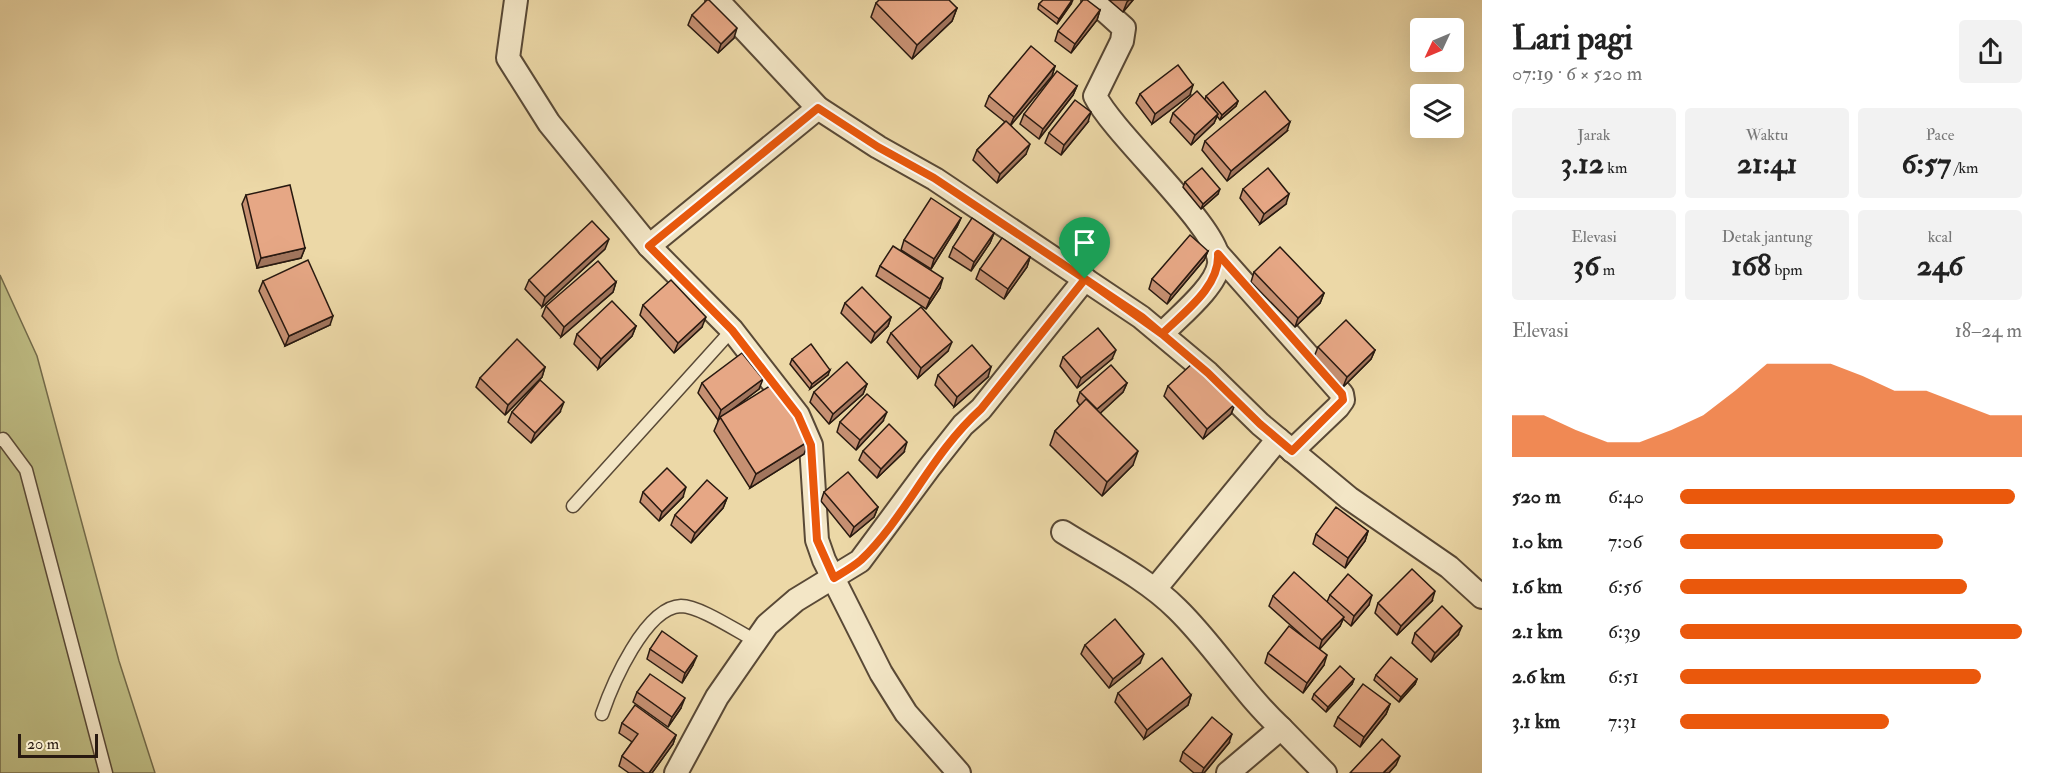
<!DOCTYPE html>
<html lang="id">
<meta charset="utf-8">
<style>
body{margin:0;font-family:"IM FELL Double Pica",serif;background:#f2f2f2;color:#222;height:100vh;display:flex;flex-direction:column;font-size:22px;white-space:nowrap}
*{box-sizing:border-box;margin:0}
p{font-size:20px;color:#767676}
.icon{flex:none;width:33px;height:33px;fill:none;stroke:currentColor;stroke-width:2;stroke-linecap:round;stroke-linejoin:round}
.map{position:relative;flex:1;overflow:hidden}
.side{display:flex;flex-direction:column;background:#fff;width:570px}
.side>*{flex:none}
.needle{width:39px;rotate:226deg}
.fabs{position:absolute;left:1410px;top:18px;display:grid;gap:12px}
.fabs a{display:grid;place-items:center;width:54px;height:54px;border-radius:6px;background:#fff;box-shadow:0 6px 24px #0002;font-size:30px}
.scale{position:absolute;left:18px;bottom:15px;width:80px;box-sizing:border-box;padding-left:6px;border:3px solid #281910;border-top:0;font-size:16px;line-height:21px;white-space:nowrap;color:#281910;-webkit-text-stroke:4px #f3e6c6;paint-order:stroke}
.pin{position:absolute;display:grid;place-items:center;width:51px;height:51px;color:#fff;margin:-62px -26px;border-radius:50% 50% 50% 0;rotate:-45deg;box-shadow:0 0 6px #0007}
.pin .icon{rotate:45deg}
.round{display:grid;place-items:center;flex:none;width:63px;height:63px;border-radius:6px;background:#f2f2f2}
.headline{display:flex;align-items:center;justify-content:space-between;height:102px;padding:0 30px}
h1{font-size:33px;font-weight:700;line-height:45px}
.stats{display:grid;grid-template-columns:repeat(3,1fr);gap:9px;height:102px;padding:6px 30px}
.stats div{display:grid;align-content:center;border-radius:6px;background:#f2f2f2;text-align:center}
.stats b{font-size:30px;font-weight:700}
.stats small{font-size:16px;font-weight:400}
.stats p{font-size:16px}
.chart{height:168px;padding:12px 30px}
.chart p{display:flex;justify-content:space-between}
.chart svg{width:100%;height:108px;margin-top:6px;fill:#ea580c;opacity:.7}
ul{padding:0 30px;list-style:none;font-size:20px}
li{display:grid;grid-template-columns:96px 72px 1fr;align-items:center;height:45px}
li i{height:15px;border-radius:8px;background:#ea580c}
main{display:flex;flex:1;min-height:0}
.map>svg:first-child{display:block}
.green{fill:#bebc83;stroke:#736a4a;stroke-width:1.5}
.lines{fill:none;stroke-linecap:round;stroke-linejoin:round}
.service-casing{stroke:#594936;stroke-width:15}
.minor-casing{stroke:#594936;stroke-width:26}
.service{stroke:#f3e6c6;stroke-width:12}
.minor{stroke:#f3e6c6;stroke-width:22}
.wall{fill:#c69072;stroke:#281910;stroke-width:1.5}
.shaded-wall{fill:#a1755d;stroke:#281910;stroke-width:1.5}
.building{fill:#e6a785;stroke:#281910;stroke-width:1.5}
.route-casing{stroke:#fff;stroke-width:12}
.route{stroke:#ea580c;stroke-width:8}
</style>
<main>
<div class="map">
<svg width="1482" height="773" viewBox="0 0 1482 773">
<rect width="100%" height="100%" fill="#ecd8a7"/>
<filter id="stains"><feTurbulence type="fractalNoise" baseFrequency=".00333" numOctaves="4"/><feColorMatrix values="0 0 0 0 .2 0 0 0 0 .09 0 0 0 0 .02 0 0 0 .5 -.17"/></filter>
<radialGradient id="worn" r=".72"><stop offset=".6" stop-color="#630" stop-opacity="0"/><stop offset="1" stop-color="#630" stop-opacity=".3"/></radialGradient>
<polygon class="green" points="0,275 37,356 119,661 155,773 0,773"/>
<g class="lines">
<g class="service-casing">
<g id="service">
<polyline points="0,440 3,439 26,470 106,773"/>
<polyline points="573,506 732,330"/>
<path d="M602,714C612,685 645,607 681,606C700,606 738,632 756,641"/>
</g>
</g>
<g class="minor-casing">
<g id="minor">
<polyline points="516,0 508,58 549,123 649,246 732,330 798,415 811,445 817,540 824,560 881,673 906,713 959,773"/>
<polyline points="717,0 818,108 878,147 935,179 1141,317 1208,373 1260,424 1349,498 1449,567 1482,597"/>
<path d="M1093,0L1124,28L1122,41L1095,96C1115,136 1223,231 1219,264C1216,287 1178,317 1162,334"/>
<polyline points="649,246 818,108"/>
<polyline points="1218,254 1342,394 1343,400 1338,407 1292,451"/>
<path d="M1063,532C1101,556 1145,577 1177,609C1215,646 1242,692 1281,728L1228,773"/>
<polyline points="1155,589 1278,439"/>
<polyline points="1281,728 1325,773"/>
<polyline points="676,773 717,697 767,625 796,600 860,561 929,468 963,425 981,409 1085,279"/>
</g>
</g>
<use href="#service" class="service"/>
<use href="#minor" class="minor"/>
</g>
<g class="wall">
<polygon points="1109,0 1133,0 1123,12"/>
<polygon points="876,3 957,8 952,21 912,59 871,17"/>
<polygon points="1039,4 1071,4 1057,24 1038,9"/>
<polygon points="1100,10 1097,20 1071,53 1055,41 1058,31"/>
<polygon points="692,15 734,38 718,53 688,25"/>
<polygon points="1055,66 1052,76 1011,125 1026,154 997,183 973,160 977,150 1005,122 985,106 989,96"/>
<polygon points="1077,86 1073,95 1039,139 1020,124 1024,114"/>
<polygon points="1140,94 1190,95 1152,124 1136,103"/>
<polygon points="1206,96 1238,101 1236,106 1220,120 1217,116 1214,123 1191,145 1170,122 1173,113 1205,100"/>
<polygon points="1088,122 1061,155 1045,143 1049,133"/>
<polygon points="1287,131 1227,181 1202,150 1205,141"/>
<polygon points="1185,182 1218,194 1201,209 1183,187"/>
<polygon points="1243,189 1286,204 1260,224 1240,198"/>
<polygon points="246,195 305,248 301,258 257,268 242,204"/>
<polygon points="961,218 957,227 931,269 901,250 904,240"/>
<polygon points="994,233 990,243 971,271 949,257 953,247"/>
<polygon points="605,249 542,307 525,289 529,280"/>
<polygon points="1208,251 1204,260 1167,304 1149,289 1152,279"/>
<polygon points="1030,257 1027,267 1004,299 976,279 980,269"/>
<polygon points="880,266 940,288 926,309 876,276"/>
<polygon points="1254,272 1324,293 1320,303 1295,327 1251,282"/>
<polygon points="263,281 330,325 285,346 259,291"/>
<polygon points="616,282 613,292 561,337 542,316 546,306"/>
<polygon points="845,303 891,317 888,326 871,343 841,313"/>
<polygon points="643,305 702,327 674,353 640,315"/>
<polygon points="636,326 632,336 598,369 574,344 577,334"/>
<polygon points="891,333 948,351 918,378 887,342"/>
<polygon points="1318,347 1375,350 1371,359 1343,387 1314,357"/>
<polygon points="1063,357 1112,359 1077,388 1060,366"/>
<polygon points="792,359 828,375 810,389 790,364"/>
<polygon points="545,367 542,377 505,415 476,387 480,378"/>
<polygon points="938,375 988,377 954,407 935,385"/>
<polygon points="702,383 759,389 727,413 809,441 804,454 750,488 714,431 719,419 718,420 698,393"/>
<polygon points="1127,383 1123,392 1100,413 1133,465 1102,496 1050,445 1055,431 1080,406 1077,401 1080,392"/>
<polygon points="867,384 863,394 829,424 810,402 814,392"/>
<polygon points="1168,386 1235,404 1231,414 1203,439 1164,396"/>
<polygon points="512,412 560,412 531,443 508,422"/>
<polygon points="883,421 856,450 837,432 840,422"/>
<polygon points="863,451 904,452 877,478 859,460"/>
<polygon points="643,492 683,497 659,521 640,502"/>
<polygon points="824,492 878,507 874,517 850,537 821,501"/>
<polygon points="727,498 723,508 691,543 671,525 675,515"/>
<polygon points="1368,531 1365,541 1345,568 1313,544 1316,534"/>
<polygon points="1330,595 1369,605 1351,626 1343,619 1340,626 1319,649 1324,665 1303,693 1265,663 1268,653 1306,639 1269,606 1273,596 1327,602"/>
<polygon points="1432,601 1397,635 1375,613 1378,603"/>
<polygon points="1415,633 1458,635 1431,662 1412,643"/>
<polygon points="1085,645 1140,663 1109,688 1081,654"/>
<polygon points="650,649 693,665 682,683 647,659"/>
<polygon points="1376,675 1417,679 1415,684 1399,702 1374,680"/>
<polygon points="1354,679 1352,684 1326,712 1312,699 1314,694"/>
<polygon points="637,692 681,708 668,727 633,702"/>
<polygon points="1118,693 1191,695 1188,705 1144,739 1115,702"/>
<polygon points="1390,704 1386,714 1360,747 1334,726 1338,717"/>
<polygon points="622,723 676,735 673,744 652,773 629,773 619,766 622,756 632,742 619,733"/>
<polygon points="1229,743 1204,773 1194,773 1180,761 1183,752"/>
</g>
<g class="shaded-wall">
<polygon points="1073,0 1071,4 1057,24 1059,19"/>
<polygon points="1129,0 1133,0 1123,12 1127,2"/>
<polygon points="957,8 952,21 912,59 917,45"/>
<polygon points="1100,10 1097,20 1071,53 1075,44"/>
<polygon points="737,28 734,38 718,53 721,44"/>
<polygon points="1055,66 1052,76 1010,126 1014,117"/>
<polygon points="1193,85 1190,95 1152,124 1155,114"/>
<polygon points="1077,86 1073,95 1039,139 1043,129"/>
<polygon points="1238,101 1236,106 1220,120 1222,115"/>
<polygon points="1091,112 1088,122 1061,155 1064,145"/>
<polygon points="1218,114 1214,123 1191,145 1195,135"/>
<polygon points="1290,122 1287,131 1227,181 1231,171"/>
<polygon points="1030,144 1026,154 997,183 1000,174"/>
<polygon points="1220,189 1218,194 1201,209 1203,204"/>
<polygon points="1289,194 1286,204 1260,224 1264,214"/>
<polygon points="961,218 957,227 931,269 934,259"/>
<polygon points="994,233 990,243 971,271 974,262"/>
<polygon points="609,239 605,249 542,307 545,297"/>
<polygon points="305,248 301,258 257,268 261,258"/>
<polygon points="1208,251 1204,260 1167,304 1171,295"/>
<polygon points="1030,257 1027,267 1004,299 1008,289"/>
<polygon points="943,278 940,288 926,309 930,299"/>
<polygon points="616,282 613,292 561,337 564,327"/>
<polygon points="1324,293 1320,303 1295,327 1298,318"/>
<polygon points="333,316 330,325 285,346 289,336"/>
<polygon points="706,317 702,327 674,353 678,343"/>
<polygon points="891,317 888,326 871,343 875,333"/>
<polygon points="636,326 632,336 598,369 601,359"/>
<polygon points="952,342 948,351 918,378 921,368"/>
<polygon points="1116,350 1112,359 1077,388 1081,378"/>
<polygon points="1375,350 1371,359 1343,387 1347,377"/>
<polygon points="545,367 542,377 505,415 508,405"/>
<polygon points="991,367 988,377 954,407 957,397"/>
<polygon points="830,370 828,375 810,389 812,384"/>
<polygon points="763,379 759,389 718,420 721,410"/>
<polygon points="1127,383 1123,392 1093,420 1096,410"/>
<polygon points="867,384 863,394 829,424 833,414"/>
<polygon points="564,402 560,412 531,443 535,433"/>
<polygon points="1235,404 1231,414 1203,439 1207,429"/>
<polygon points="887,412 883,421 856,450 860,440"/>
<polygon points="809,441 804,454 750,488 756,474"/>
<polygon points="907,442 904,452 877,478 881,469"/>
<polygon points="1138,451 1133,465 1102,496 1107,482"/>
<polygon points="686,487 683,497 659,521 662,512"/>
<polygon points="727,498 723,508 691,543 695,533"/>
<polygon points="878,507 874,517 850,537 854,527"/>
<polygon points="1368,531 1365,541 1345,568 1348,558"/>
<polygon points="1435,591 1432,601 1397,635 1401,626"/>
<polygon points="1372,595 1369,605 1351,626 1354,616"/>
<polygon points="1344,617 1340,626 1319,650 1322,640"/>
<polygon points="1462,626 1458,635 1431,662 1435,653"/>
<polygon points="1144,654 1140,663 1109,688 1113,679"/>
<polygon points="1327,655 1324,665 1303,693 1307,683"/>
<polygon points="697,656 693,665 682,683 685,673"/>
<polygon points="1354,679 1352,684 1326,712 1328,707"/>
<polygon points="1417,679 1415,684 1399,702 1401,697"/>
<polygon points="1191,695 1188,705 1144,739 1147,730"/>
<polygon points="685,698 681,708 668,727 672,717"/>
<polygon points="1390,704 1386,714 1360,747 1364,737"/>
<polygon points="1232,734 1229,743 1204,773 1202,773 1204,768"/>
<polygon points="676,735 673,744 652,773 649,773"/>
<polygon points="1400,756 1396,765 1389,773 1383,773"/>
</g>
<g class="building">
<polygon points="707,0 709,0 737,28 721,44 692,15"/>
<polygon points="879,0 949,0 957,8 917,45 876,3"/>
<polygon points="1043,0 1072,0 1059,19 1039,4"/>
<polygon points="1083,0 1087,0 1100,10 1075,44 1058,31"/>
<polygon points="1031,46 1055,66 1014,117 989,96"/>
<polygon points="1178,65 1193,85 1155,114 1140,94"/>
<polygon points="1057,71 1077,86 1043,129 1024,114"/>
<polygon points="1223,82 1238,101 1222,115 1206,96"/>
<polygon points="1197,91 1218,114 1195,135 1173,113"/>
<polygon points="1265,91 1290,122 1231,171 1205,141"/>
<polygon points="1075,100 1091,112 1064,145 1049,133"/>
<polygon points="1006,121 1030,144 1000,174 977,150"/>
<polygon points="1202,168 1220,189 1203,204 1185,182"/>
<polygon points="1268,168 1289,194 1264,214 1243,189"/>
<polygon points="290,185 305,248 261,258 246,195"/>
<polygon points="931,198 961,218 934,259 904,240"/>
<polygon points="972,218 994,233 974,262 953,247"/>
<polygon points="592,221 609,239 545,297 529,280"/>
<polygon points="1190,235 1208,251 1171,295 1152,279"/>
<polygon points="1002,238 1030,257 1008,289 980,269"/>
<polygon points="893,246 943,278 930,299 880,266"/>
<polygon points="1280,247 1324,293 1298,318 1254,272"/>
<polygon points="308,260 333,316 289,336 263,281"/>
<polygon points="598,261 616,282 564,327 546,306"/>
<polygon points="671,280 706,317 678,343 643,305"/>
<polygon points="862,287 891,317 875,333 845,303"/>
<polygon points="612,301 636,326 601,359 577,334"/>
<polygon points="921,307 952,342 921,368 891,333"/>
<polygon points="1346,320 1375,350 1347,377 1318,347"/>
<polygon points="1098,328 1116,350 1081,378 1063,357"/>
<polygon points="517,339 545,367 508,405 480,378"/>
<polygon points="811,344 830,370 812,384 792,359"/>
<polygon points="972,345 991,367 957,397 938,375"/>
<polygon points="742,353 763,379 721,410 702,383"/>
<polygon points="1195,361 1235,404 1207,429 1168,386"/>
<polygon points="847,362 867,384 833,414 814,392"/>
<polygon points="1111,365 1127,383 1097,409 1080,392"/>
<polygon points="540,380 564,402 535,433 512,412"/>
<polygon points="773,384 809,441 756,474 720,417"/>
<polygon points="867,394 887,412 860,440 840,422"/>
<polygon points="1086,399 1138,451 1107,482 1055,431"/>
<polygon points="889,424 907,442 881,469 863,451"/>
<polygon points="667,468 686,487 662,512 643,492"/>
<polygon points="848,472 878,507 854,527 824,492"/>
<polygon points="707,480 727,498 695,533 675,515"/>
<polygon points="1336,507 1368,531 1348,558 1316,534"/>
<polygon points="1412,569 1435,591 1401,626 1378,603"/>
<polygon points="1294,572 1344,617 1322,640 1273,596"/>
<polygon points="1348,574 1372,595 1354,616 1330,595"/>
<polygon points="1442,606 1462,626 1435,653 1415,633"/>
<polygon points="1115,619 1144,654 1113,679 1085,645"/>
<polygon points="1289,626 1327,655 1307,683 1268,653"/>
<polygon points="662,631 697,656 685,673 650,649"/>
<polygon points="1391,657 1417,679 1401,697 1376,675"/>
<polygon points="1162,658 1191,695 1147,730 1118,693"/>
<polygon points="1340,666 1354,679 1328,707 1314,694"/>
<polygon points="650,674 685,698 672,717 637,692"/>
<polygon points="1363,684 1390,704 1364,737 1338,717"/>
<polygon points="635,705 676,735 649,773 645,773 622,756 638,734 622,723"/>
<polygon points="1212,717 1232,734 1204,768 1183,752"/>
<polygon points="1382,739 1400,756 1383,773 1350,773"/>
</g>
<g class="lines">
<g class="route-casing">
<path id="route" d="M1085,279L981,409C931,454 906,517 861,560C853,567 842,573 834,578L817,540L811,445L798,415L732,330L649,246L818,108L878,147L934,178L1142,317L1208,373L1260,424L1292,451L1343,400L1342,394L1218,254C1220,287 1183,313 1162,334L1085,279"/>
</g>
<use href="#route" class="route"/>
</g>
<rect width="100%" height="100%" filter="url(#stains)"/>
<rect width="100%" height="100%" fill="url(#worn)"/>
</svg>
<div class="fabs">
<a><svg class="needle" viewBox="-14 -14 28 28"><path d="M0-13l5 13h-10z" fill="#e53935"/><path d="M0 13l5-13h-10z" fill="#767676"/></svg></a>
<a><svg class="icon" aria-label="layers" viewBox="0 0 24 24"><path d="M12 4l9 5-9 5-9-5zM3 14l9 5 9-5"/></svg></a>
</div>
<div class="scale">20 m</div>
<div class="pin" style="left:1085px;top:279px;background:#1e9e55"><svg class="icon" aria-label="arrive" viewBox="0 0 24 24"><path d="M6 21V4h12l-3 4 3 4H6"/></svg></div>
</div>
<section class="side">
<div class="headline"><div><h1>Lari pagi</h1><p>07:19 · 6 × 520 m</p></div><a class="round"><svg class="icon" aria-label="share" viewBox="0 0 24 24"><path d="M12 15V3M7 8l5-5 5 5M5 13v7h14v-7"/></svg></a></div>
<div class="stats">
<div><p>Jarak</p><b>3.12<small> km</small></b></div>
<div><p>Waktu</p><b>21:41</b></div>
<div><p>Pace</p><b>6:57<small> /km</small></b></div>
</div>
<div class="stats">
<div><p>Elevasi</p><b>36<small> m</small></b></div>
<div><p>Detak jantung</p><b>168<small> bpm</small></b></div>
<div><p>kcal</p><b>246</b></div>
</div>
<div class="chart"><p><span>Elevasi</span>18–24 m</p>
<svg viewBox="0 0 160 44" preserveAspectRatio="none"><path d="M0 44V27L10 27L20 33L30 38L40 38L50 33L60 27L70 17L80 6L90 6L100 6L110 11L120 17L130 17L140 22L150 27L160 27V44z"/></svg>
</div>
<ul>
<li><b>520 m</b>6:40<i style="width:98%"></i></li>
<li><b>1.0 km</b>7:06<i style="width:77%"></i></li>
<li><b>1.6 km</b>6:56<i style="width:84%"></i></li>
<li><b>2.1 km</b>6:39<i style="width:100%"></i></li>
<li><b>2.6 km</b>6:51<i style="width:88%"></i></li>
<li><b>3.1 km</b>7:31<i style="width:61%"></i></li>
</ul>
</section>
</main>
